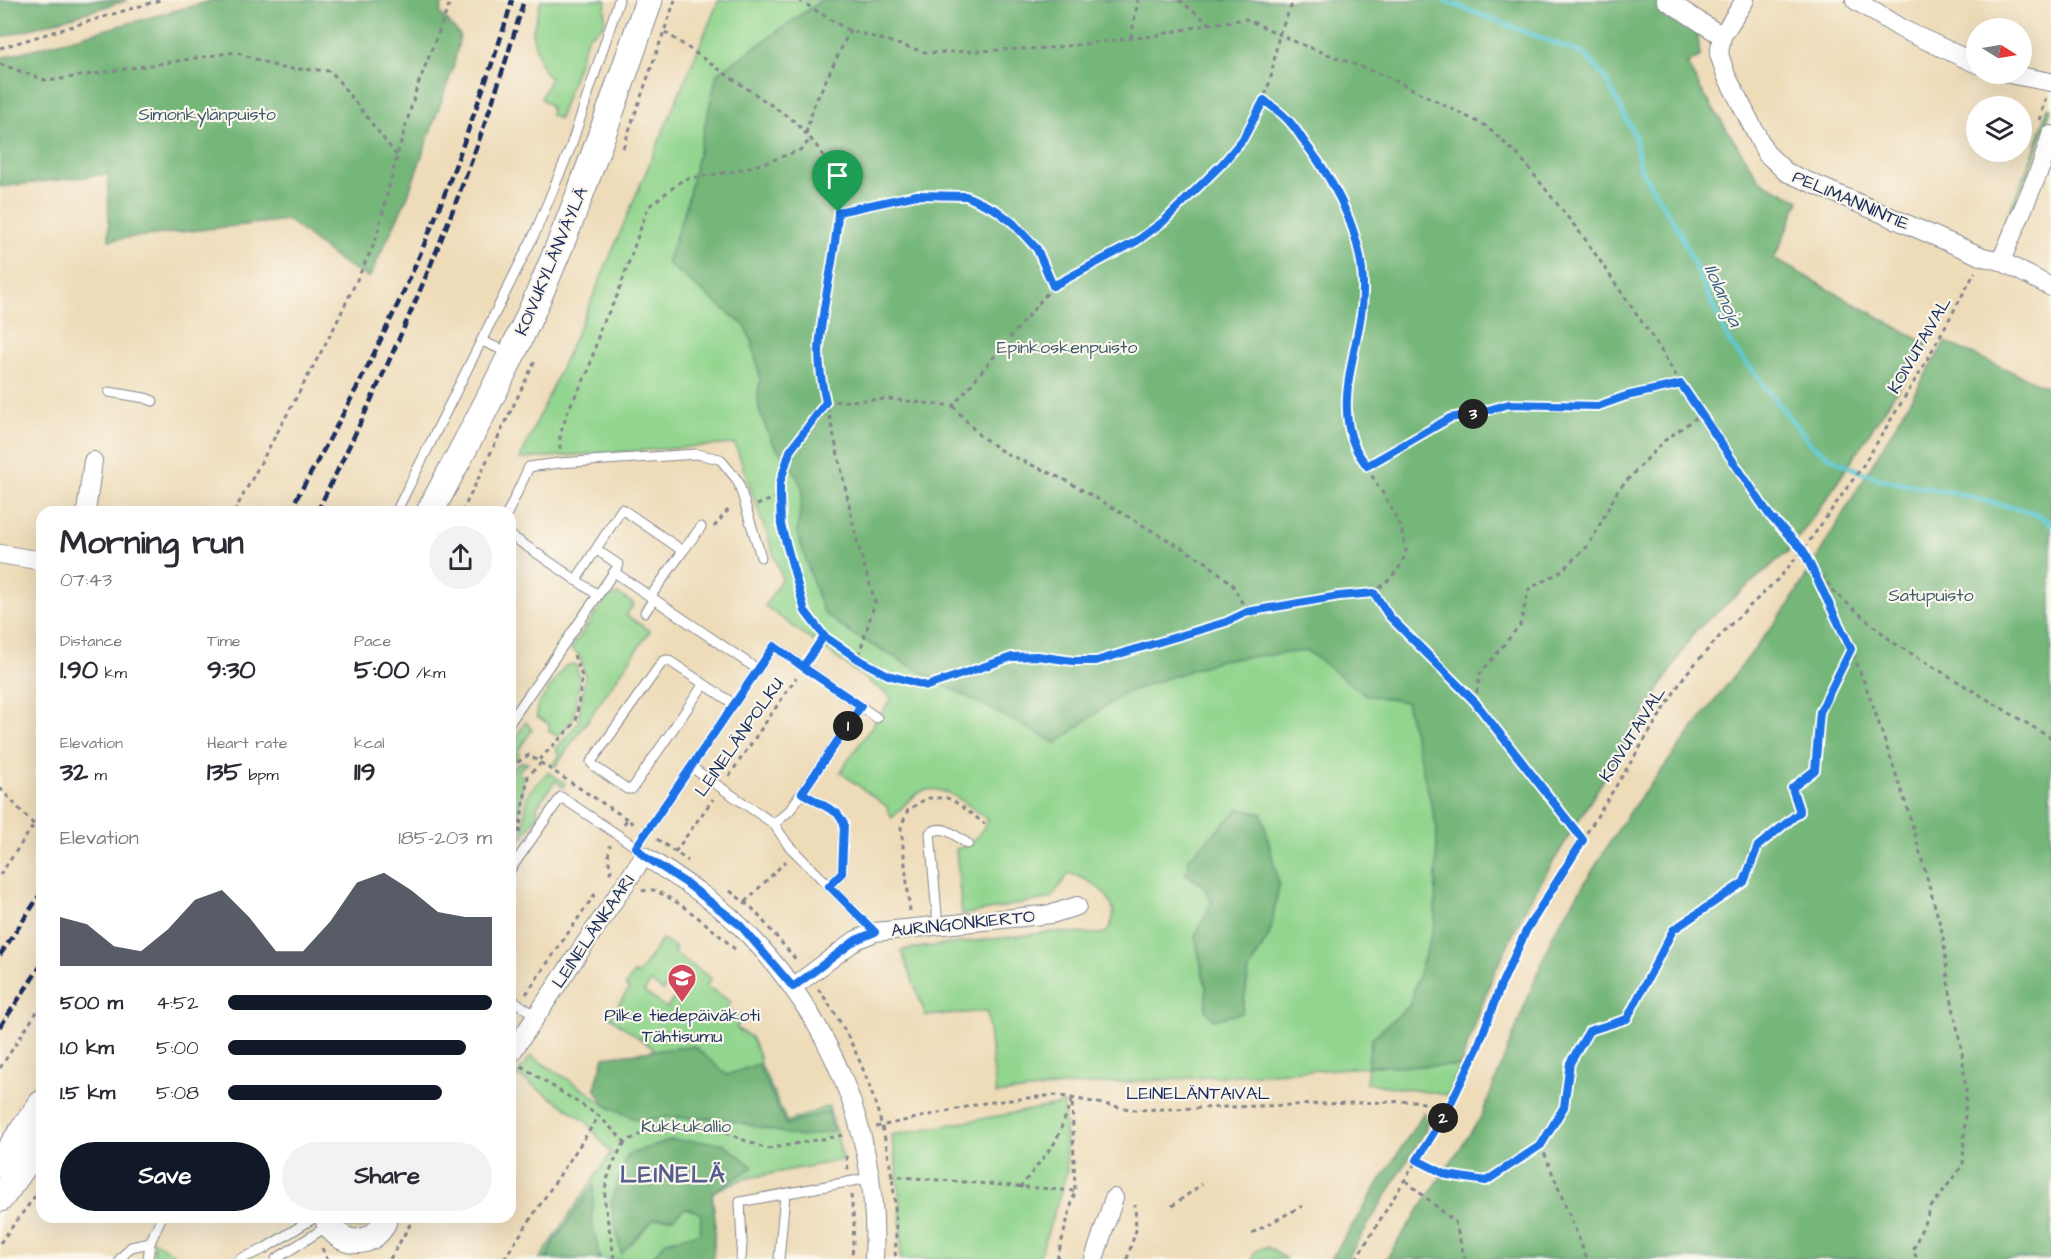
<!DOCTYPE html>
<meta charset="utf-8">
<style>
body{margin:0;font-family:"Architects Daughter",sans-serif;background:#f2f2f3;color:#2b2b33;height:100vh;display:flex;flex-direction:column;font-size:22px;white-space:nowrap}
*{box-sizing:border-box;margin:0}
p{font-size:20px;color:#7c7c81}
.icon{flex:none;width:33px;height:33px;fill:none;stroke:currentColor;stroke-width:2;stroke-linecap:round;stroke-linejoin:round}
.map{position:relative;flex:1;overflow:hidden}
.side{position:absolute;left:36px;top:506px;width:480px;height:717px;display:flex;flex-direction:column;background:#fff;border-radius:18px;box-shadow:0 6px 24px #0002}
.side>*{flex:none}
.needle{width:39px;rotate:101deg}
.fabs{position:absolute;left:1966px;top:18px;display:grid;gap:12px}
.fabs a{display:grid;place-items:center;width:66px;height:66px;border-radius:50%;background:#fff;box-shadow:0 6px 24px #0002;font-size:30px}
.pin{position:absolute;display:grid;place-items:center;width:51px;height:51px;color:#fff;margin:-62px -26px;border-radius:50% 50% 50% 0;rotate:-45deg;box-shadow:0 0 6px #0007}
.pin .icon{rotate:45deg}
.km{position:absolute;width:30px;height:30px;margin:-15px;border-radius:50%;background:#222;color:#fff;font-size:16px;line-height:30px;text-align:center}
.round{display:grid;place-items:center;flex:none;width:63px;height:63px;border-radius:32px;background:#f2f2f3}
.overview{display:flex;align-items:center;justify-content:space-between;height:102px;padding:0 24px}
h1{font-size:33px;font-weight:700;line-height:45px}
.stats{display:grid;grid-template-columns:repeat(3,1fr);gap:9px;height:102px;padding:6px 24px}
.stats div{display:grid;align-content:center}
.stats b{font-size:26px;font-weight:700}
.stats small{font-size:16px;font-weight:400}
.stats p{font-size:16px}
.chart{height:168px;padding:12px 24px}
.chart p{display:flex;justify-content:space-between}
.chart svg{width:100%;height:108px;margin-top:6px;fill:#111827;opacity:.7}
.primary-button{display:flex;gap:12px;margin-top:auto;padding:12px 24px}
.primary-button a{flex:1;height:69px;border-radius:36px;background:#111827;color:#fff;font-size:24px;font-weight:700;line-height:69px;text-align:center}
.primary-button a+a{background:#f2f2f3;color:#2b2b33}
ul{padding:0 24px;list-style:none;font-size:20px}
li{display:grid;grid-template-columns:96px 72px 1fr;align-items:center;height:45px}
li i{height:15px;border-radius:8px;background:#111827}
.map>svg:first-child{display:block}
.green{fill:#92d58e;stroke:#568276;stroke-width:1.5;fill-rule:evenodd}
.forest{fill:#75b679;stroke:#48726c;stroke-width:1.5}
.lines{fill:none;stroke-linecap:round;stroke-linejoin:round}
.stream{stroke:#5dc9d4;stroke-width:5}
.service-casing{stroke:#84868c;stroke-width:11}
.minor-casing{stroke:#84868c;stroke-width:20}
.secondary-casing{stroke:#84868c;stroke-width:26}
.primary-casing{stroke:#84868c;stroke-width:29}
.path{stroke:#84868c;stroke-width:3;stroke-dasharray:4.5 4.5;stroke-linecap:butt}
.service{stroke:#fff;stroke-width:9}
.minor{stroke:#fff;stroke-width:18}
.secondary{stroke:#fff;stroke-width:24}
.primary{stroke:#fff;stroke-width:27}
.rail{stroke:#1b2f5e;stroke-width:4.5;stroke-dasharray:9 4.5;stroke-linecap:butt}
.route-casing{stroke:#fff;stroke-width:12}
.route{stroke:#1a73e8;stroke-width:8}
.labels{text-anchor:middle;stroke-width:4.5;stroke-linejoin:round;paint-order:stroke}
.park-label{font-size:18px;fill:#39586a;stroke:#fbf7ec}
.street-label{font-size:18px;fill:#1b2f5e;stroke:#fbf7ec}
.poi-label{font-size:18px;fill:#1b2f5e;stroke:#fbf7ec}
.water-label{font-size:20px;font-style:italic;fill:#2f5d81;stroke:#fbf7ec}
.district-label{font-size:24px;font-weight:bold;letter-spacing:1.5px;fill:#565e8f;stroke:#fbf7ec}
</style>
<div class="map">
<svg width="2051" height="1259" viewBox="0 0 2051 1259">
<rect width="100%" height="100%" fill="#fbf7ec"/>
<filter id="ink" filterUnits="userSpaceOnUse"><feTurbulence type="fractalNoise" baseFrequency=".0167" numOctaves="2"/><feDisplacementMap in="SourceGraphic" scale="12" xChannelSelector="R" yChannelSelector="G"/><feConvolveMatrix kernelMatrix="1 2 1 2 8 2 1 2 1" color-interpolation-filters="sRGB"/></filter>
<filter id="wash" filterUnits="userSpaceOnUse"><feTurbulence type="fractalNoise" baseFrequency=".008" numOctaves="4" result="noise"/><feDisplacementMap in="SourceGraphic" scale="24" xChannelSelector="R" yChannelSelector="G"/><feGaussianBlur stdDeviation="1.35" result="paint"/><feColorMatrix in="noise" values="0 0 0 0 0 0 0 0 0 0 0 0 0 0 0 0 0 1.4 0 .05"/><feComposite in="paint" operator="in"/></filter>
<g filter="url(#wash)">
<rect width="100%" height="100%" fill="#eedcb9"/>
<g class="green">
<path d="M541,0H606C603,23 610,24 588,36L559,119L551,115V107L541,98L551,78L547,76L540,62L532,34Z"/>
<path d="M719,0H1653L1700,56L1687,64L1701,90L1760,181L1799,200L1774,259L1927,344L1825,501L1787,552L1694,632L1529,901L1492,977L1460,1066L1448,1095L1366,1083L1368,1067L1063,1086L996,1094L987,1011L926,1016L901,950L1052,932L1099,934L1107,932C1111,926 1115,917 1113,909C1108,890 1086,878 1069,873L1051,898L962,915L956,849C972,846 980,834 988,820C972,808 942,781 920,792C910,797 900,810 892,818L886,806L840,772L892,698L765,606L782,578L735,444L520,459L588,308ZM1203,885H1279L1270,933L1249,970L1242,1013L1206,1010V987L1195,937L1212,903Z"/>
<path d="M2048,108H2051C2038,150 2022,190 2004,230L2003,228L2034,151Z"/>
<polygon points="618,594 634,604 626,615 650,631 555,767 552,765 559,756 556,749 578,723 585,675 579,655 571,649 607,597"/>
<polygon points="575,664 580,677 573,720 559,736 549,732 549,724 537,717 537,707 565,666"/>
<polygon points="526,722 532,730 519,749 518,758 510,764 512,743"/>
<polygon points="521,762 528,763 517,772 524,777 515,839 510,846 510,770"/>
<polygon points="548,772 565,783 563,787 555,781 537,806 538,815 521,840 528,793"/>
<path d="M662,939L676,948L673,952L711,978L706,986L731,1002L727,1009L742,1019L736,1028L751,1037L760,1058L759,1060L787,1122L829,1106L843,1160L743,1179L712,1192L715,1220L713,1259H540L611,1153L585,1120L517,1075L531,1056L588,1092L611,1109L647,1055L654,1049L610,1017L629,989L625,986L634,973L638,975ZM672,977L683,985L667,1008L644,992L650,982L663,991Z"/>
<path d="M1064,1104L1067,1172L1039,1259H900C902,1217 900,1176 891,1135Z"/>
<path d="M338,1217H374C367,1229 359,1230 346,1227Z"/>
<polygon points="153,1240 181,1259 154,1259"/>
<path d="M1267,1247L1286,1259H1252C1254,1251 1259,1248 1267,1247Z"/>
</g>
<g class="forest">
<polygon points="0,0 128,0 0,38"/>
<polygon points="214,0 443,0 440,13 460,35 454,65 407,198 369,278 338,260 288,220 109,240 108,174 0,187 0,58"/>
<polygon points="822,0 1653,0 1697,28 1700,56 1687,64 1701,90 1760,181 1799,200 1774,259 1927,344 1825,501 1787,552 1694,632 1529,901 1492,977 1460,1066 1368,1066 1371,1039 1409,1006 1435,923 1437,828 1406,702 1366,695 1307,651 1220,660 1122,694 1056,743 952,689 849,632 824,613 816,592 797,532 803,489 791,465 772,442 759,410 758,396 760,378 752,342 745,326 667,263 686,206 717,74"/>
<polygon points="1945,342 2051,389 2051,1259 1386,1259 1481,1117 1553,934 1627,815 1790,603"/>
<polygon points="1239,809 1262,814 1279,885 1270,933 1249,970 1242,1013 1213,1020 1206,1010 1206,987 1195,936 1212,902 1203,885 1186,874 1189,858"/>
<polygon points="694,1046 727,1075 758,1064 786,1125 828,1111 833,1131 801,1137 724,1119 667,1117 640,1121 605,1105 595,1088 604,1057"/>
<polygon points="1424,1112 1427,1121 1425,1132 1347,1259 1331,1259"/>
<polygon points="670,1140 723,1143 753,1167 712,1193 715,1220 713,1259 650,1259 667,1241 700,1233 701,1213 685,1208 673,1218 654,1219 621,1254 611,1202 627,1155"/>
<polygon points="594,1185 592,1220 600,1259 546,1259 554,1242"/>
</g>
<g class="lines">
<polyline class="stream" points="1442,0 1586,55 1607,81 1635,136 1640,168 1677,227 1730,343 1811,444 1833,459 1878,479 1959,494 2030,512 2047,520 2051,525"/>
</g>
</g>
<g filter="url(#ink)">
<g class="lines">
<g class="service-casing">
<g id="service">
<polyline points="482,341 509,353"/>
<polyline points="109,392 145,398 153,401"/>
<polyline points="396,512 535,233 570,149 619,0"/>
<polyline points="508,512 529,467 559,463 697,454 720,459 738,481 761,557"/>
<polyline points="510,535 576,580"/>
<polyline points="597,550 619,565 614,572"/>
<polyline points="683,551 701,527"/>
<polyline points="598,595 576,580 622,509 683,551 650,597"/>
<polyline points="645,612 654,599"/>
<polyline points="704,684 632,789 627,789 594,766 591,762 663,661 668,660 734,704"/>
<polyline points="510,722 614,572 757,669"/>
<polyline points="691,767 774,824 788,845 875,932"/>
<polyline points="802,793 837,813 844,823 842,873 829,886"/>
<polyline points="774,824 790,810 861,706"/>
<polyline points="644,856 636,847 774,646 877,718"/>
<polyline points="510,870 561,797 636,847"/>
<path d="M938,926L930,833C944,823 955,836 968,844"/>
<polyline points="510,998 536,1016"/>
<polyline points="120,1259 131,1247 150,1243"/>
<polyline points="148,1259 150,1243 162,1216"/>
<polyline points="240,1259 262,1250 317,1216"/>
<polyline points="276,1259 329,1225"/>
<polyline points="741,1259 742,1243 740,1202 869,1178"/>
<polyline points="779,1259 785,1194"/>
</g>
</g>
<g class="minor-casing">
<g id="minor">
<polyline points="1666,0 1722,36"/>
<polyline points="1745,0 1722,36 1719,54 1726,75 1766,153 1786,172 1983,257 2001,261 2051,287"/>
<polyline points="1855,0 1902,29 1977,64"/>
<polyline points="2009,74 2051,82"/>
<polyline points="2001,261 2041,166 2051,135"/>
<polyline points="86,512 93,461"/>
<polyline points="0,554 42,561"/>
<polyline points="793,987 856,940 875,932 1052,914 1077,906"/>
<path d="M510,1055L644,856C677,877 712,898 740,926C829,1014 880,1133 874,1259"/>
<polyline points="1094,1259 1114,1198"/>
</g>
</g>
<g class="secondary-casing">
<path id="secondary" d="M326,1216C335,1249 378,1250 386,1216"/>
</g>
<g class="primary-casing">
<g id="primary">
<path d="M430,512C453,467 478,423 500,378C561,257 605,128 649,0"/>
<polyline points="0,1164 42,1104"/>
<polyline points="0,1198 42,1140"/>
</g>
</g>
<g class="path">
<polyline points="799,0 846,29 928,53 1048,48 1153,36 1210,24 1246,19 1298,43 1390,78 1486,126 1520,157 1585,239 1659,347 1697,411 1770,516 1803,550 1835,593 1894,643 2051,738"/>
<polyline points="1179,0 1210,24"/>
<path d="M665,32L794,121C809,136 824,153 833,173C852,217 821,302 819,351C819,360 820,369 821,378L858,545L875,602L858,658"/>
<polyline points="1131,38 1138,0"/>
<polyline points="0,48 160,0"/>
<polyline points="0,64 48,81 235,52 282,68 331,71 397,156"/>
<polyline points="1264,100 1287,118 1317,157 1347,212 1362,261 1363,307 1350,373 1347,397 1348,425 1355,448 1390,505 1401,527 1406,551 1401,565 1391,578 1374,593 1339,596 1247,612 1226,623 1097,661 1073,661 1037,656 1012,657 927,686 888,675 858,659 824,636 813,622 805,611 781,525 780,483 784,468 790,451 826,402 888,399 953,406 1053,286 1137,241 1164,221 1223,163 1243,139 1264,100 1271,77 1279,34 1294,0"/>
<polyline points="2040,120 2046,97"/>
<polyline points="806,133 814,105 850,30"/>
<polyline points="623,148 675,0"/>
<polyline points="839,212 917,195 966,196 996,210 1013,223 1037,249 1053,286"/>
<polyline points="953,406 979,435 1003,452 1065,480 1206,562 1232,584 1247,612"/>
<polyline points="560,449 560,435 569,408 588,372 601,327 617,296 648,207 684,179 735,171 765,163 800,150 811,139"/>
<polyline points="1367,466 1450,418 1509,404 1598,407 1626,396 1681,384"/>
<polyline points="757,505 780,496"/>
<polyline points="234,512 333,330 375,242 397,156 417,87 451,0"/>
<polyline points="462,512 536,359"/>
<polyline points="714,527 727,511 732,509"/>
<polyline points="1806,557 1851,649 1871,700 1908,810 1943,935 1948,982 1962,1052 1966,1091 1963,1165 1931,1207 1913,1250 1917,1259"/>
<polyline points="1374,593 1389,616 1475,702 1583,840"/>
<polyline points="574,655 582,676 576,722 538,761 627,819"/>
<polyline points="810,657 824,636"/>
<polyline points="1475,702 1480,674 1520,625 1529,589 1560,572 1589,545 1618,490 1664,441 1700,415"/>
<polyline points="510,742 515,735"/>
<polyline points="510,767 529,755 538,761"/>
<polyline points="729,776 796,678"/>
<polyline points="0,788 34,825"/>
<polyline points="624,824 627,819 636,826"/>
<polyline points="519,833 528,776 541,763"/>
<polyline points="657,839 688,861"/>
<polyline points="675,852 713,799"/>
<polyline points="609,873 611,871 608,858 610,845"/>
<polyline points="0,875 42,813"/>
<path d="M642,891C647,890 652,889 656,891C685,904 715,931 738,952"/>
<polyline points="730,891 752,908 798,962"/>
<polyline points="745,902 786,861"/>
<polyline points="910,911 901,827 908,810 927,798 947,798 954,801 985,824"/>
<path d="M818,989C872,1059 902,1171 895,1259"/>
<polyline points="526,994 597,891"/>
<polyline points="521,1066 599,1116 625,1142 643,1133 658,1128 688,1125 703,1126 723,1132 767,1149 844,1135"/>
<polyline points="0,1068 42,1004"/>
<polyline points="510,1079 516,1071"/>
<polyline points="876,1127 984,1103 1056,1095 1135,1110 1417,1101 1447,1111"/>
<polyline points="1541,1145 1587,1259"/>
<polyline points="846,1156 848,1170"/>
<polyline points="1417,1160 1447,1175 1486,1181 1541,1145 1564,1107 1570,1063 1589,1031 1627,1019 1673,930 1744,882 1758,846 1800,812 1792,788 1815,769 1819,712 1851,649"/>
<polyline points="890,1176 1075,1191"/>
<polyline points="1406,1181 1455,1222 1465,1259"/>
<polyline points="1020,1188 1056,1141 1072,1100"/>
<polyline points="851,1195 854,1224 852,1259"/>
<polyline points="1172,1206 1202,1184"/>
<polyline points="1252,1233 1302,1206"/>
<polyline points="0,1243 42,1187"/>
<polyline points="322,1248 327,1259"/>
<polyline points="390,1259 415,1216"/>
<polyline points="504,1259 599,1116"/>
<path d="M614,1259C608,1205 592,1195 625,1142"/>
<polyline points="1057,1259 1075,1191 1072,1098"/>
<polyline points="1127,1259 1136,1230 1135,1205"/>
<polyline points="1356,1259 1447,1111 1477,1049 1501,985 1527,929 1685,675 1728,627 1778,579 1803,550 1864,464 1923,367 1975,272"/>
</g>
<use href="#service" class="service"/>
<use href="#minor" class="minor"/>
<use href="#secondary" class="secondary"/>
<use href="#primary" class="primary"/>
<g class="rail">
<path d="M289,512C321,455 353,398 381,339C418,265 449,186 476,108C489,72 502,37 512,0"/>
<path d="M317,512C400,345 473,179 524,0"/>
<polyline points="0,955 42,892"/>
<polyline points="0,1027 42,964"/>
</g>
</g>
</g>
<g class="lines" filter="url(#ink)">
<g class="route-casing">
<path id="route" d="M838,212C836,259 821,306 819,351C819,369 822,385 826,402L790,451L780,483V496L781,525L805,611L824,636L803,667L774,646L636,847L644,856L686,883L740,925L793,987L856,940L875,932L829,886L842,873L844,823L837,813L802,793L861,706L803,667L824,636L858,659L888,675L927,686L1012,657L1037,656L1073,661H1096L1226,622L1247,612L1339,596L1374,593L1389,616L1475,702L1583,840L1527,929L1501,985L1477,1049L1447,1111L1417,1160L1447,1175L1486,1181L1541,1145L1564,1107L1570,1063L1589,1031L1627,1019L1673,930L1744,882L1758,846L1800,812L1792,788L1815,770L1820,712L1851,649L1803,550L1770,516L1681,384L1626,396L1598,406L1509,404L1478,413L1450,418L1367,466C1363,460 1358,454 1355,447C1335,403 1357,352 1362,307C1369,248 1340,188 1305,143C1299,134 1293,124 1285,117C1279,111 1271,106 1264,100L1243,139L1223,163L1164,221L1137,241L1053,286L1037,249L1013,223L996,210L966,196L917,195L838,212"/>
</g>
<use href="#route" class="route"/>
</g>
<defs>
<g id="school-pin" transform="scale(1.5)"><path d="M0 17L-7.5 6A9.5 9.5 0 1 1 7.5 6Z" fill="#d1495b" stroke="#fbf7ec"/><path d="M0-5L7-2L0 1L-7-2ZM-4 1L0 2.5L4 1V4Q0 6-4 4Z" fill="#fff"/></g>
</defs>
<g fill-rule="evenodd">
<use href="#school-pin" x="682" y="978"/>
</g>
<g class="labels">
<g class="park-label">
<text x="207" y="120">Simonkylänpuisto</text>
<text x="1067" y="353">Epinkoskenpuisto</text>
<text x="1931" y="601">Satupuisto</text>
<text x="686" y="1132">Kukkukallio</text>
</g>
<g class="street-label">
<text transform="translate(1851 200) rotate(23)" y="6">PELIMANNINTIE</text>
<text transform="translate(551 261) rotate(-67)" y="6">KOIVUKYLÄNVÄYLÄ</text>
<text transform="translate(1919 345) rotate(-60)" y="6">KOIVUTAIVAL</text>
<text transform="translate(1632 734) rotate(-58)" y="6">KOIVUTAIVAL</text>
<text transform="translate(739 737) rotate(-55)" y="6">LEINELÄNPOLKU</text>
<text transform="translate(963 923) rotate(-6)" y="6">AURINGONKIERTO</text>
<text transform="translate(593 931) rotate(-56)" y="6">LEINELÄNKAARI</text>
<text x="1198" y="1099">LEINELÄNTAIVAL</text>
</g>
<g class="poi-label">
<text x="682" y="1021">Pilke tiedepäiväkoti<tspan x="682" dy="21">Tähtisumu</tspan></text>
</g>
<g class="water-label">
<text transform="translate(1724 295) rotate(66)" y="7">Ilolanoja</text>
</g>
<g class="district-label">
<text x="673" y="1182">LEINELÄ</text>
</g>
</g>
</svg>
<div class="fabs">
<a><svg class="needle" viewBox="-14 -14 28 28"><path d="M0-13l5 13h-10z" fill="#e53935"/><path d="M0 13l5-13h-10z" fill="#7c7c81"/></svg></a>
<a><svg class="icon" aria-label="layers" viewBox="0 0 24 24"><path d="M12 4l9 5-9 5-9-5zM3 14l9 5 9-5"/></svg></a>
</div>
<div class="pin" style="left:838px;top:212px;background:#1e9e55"><svg class="icon" aria-label="arrive" viewBox="0 0 24 24"><path d="M6 21V4h12l-3 4 3 4H6"/></svg></div>
<b class="km" style="left:848px;top:726px">1</b>
<b class="km" style="left:1443px;top:1118px">2</b>
<b class="km" style="left:1473px;top:414px">3</b>
<section class="side">
<div class="overview"><div><h1>Morning run</h1><p>07:43</p></div><a class="round"><svg class="icon" aria-label="share" viewBox="0 0 24 24"><path d="M12 15V3M7 8l5-5 5 5M5 13v7h14v-7"/></svg></a></div>
<div class="stats">
<div><p>Distance</p><b>1.90<small> km</small></b></div>
<div><p>Time</p><b>9:30</b></div>
<div><p>Pace</p><b>5:00<small> /km</small></b></div>
</div>
<div class="stats">
<div><p>Elevation</p><b>32<small> m</small></b></div>
<div><p>Heart rate</p><b>135<small> bpm</small></b></div>
<div><p>kcal</p><b>119</b></div>
</div>
<div class="chart"><p><span>Elevation</span>185–203 m</p>
<svg viewBox="0 0 160 44" preserveAspectRatio="none"><path d="M0 44V24L10 27L20 36L30 38L40 29L50 17L60 13L70 24L80 38L90 38L100 26L110 10L120 6L130 13L140 22L150 24L160 24V44z"/></svg>
</div>
<ul>
<li><b>500 m</b>4:52<i style="width:100%"></i></li>
<li><b>1.0 km</b>5:00<i style="width:90%"></i></li>
<li><b>1.5 km</b>5:08<i style="width:81%"></i></li>
</ul>
<div class="primary-button"><a>Save</a><a>Share</a></div>
</section>
</div>
